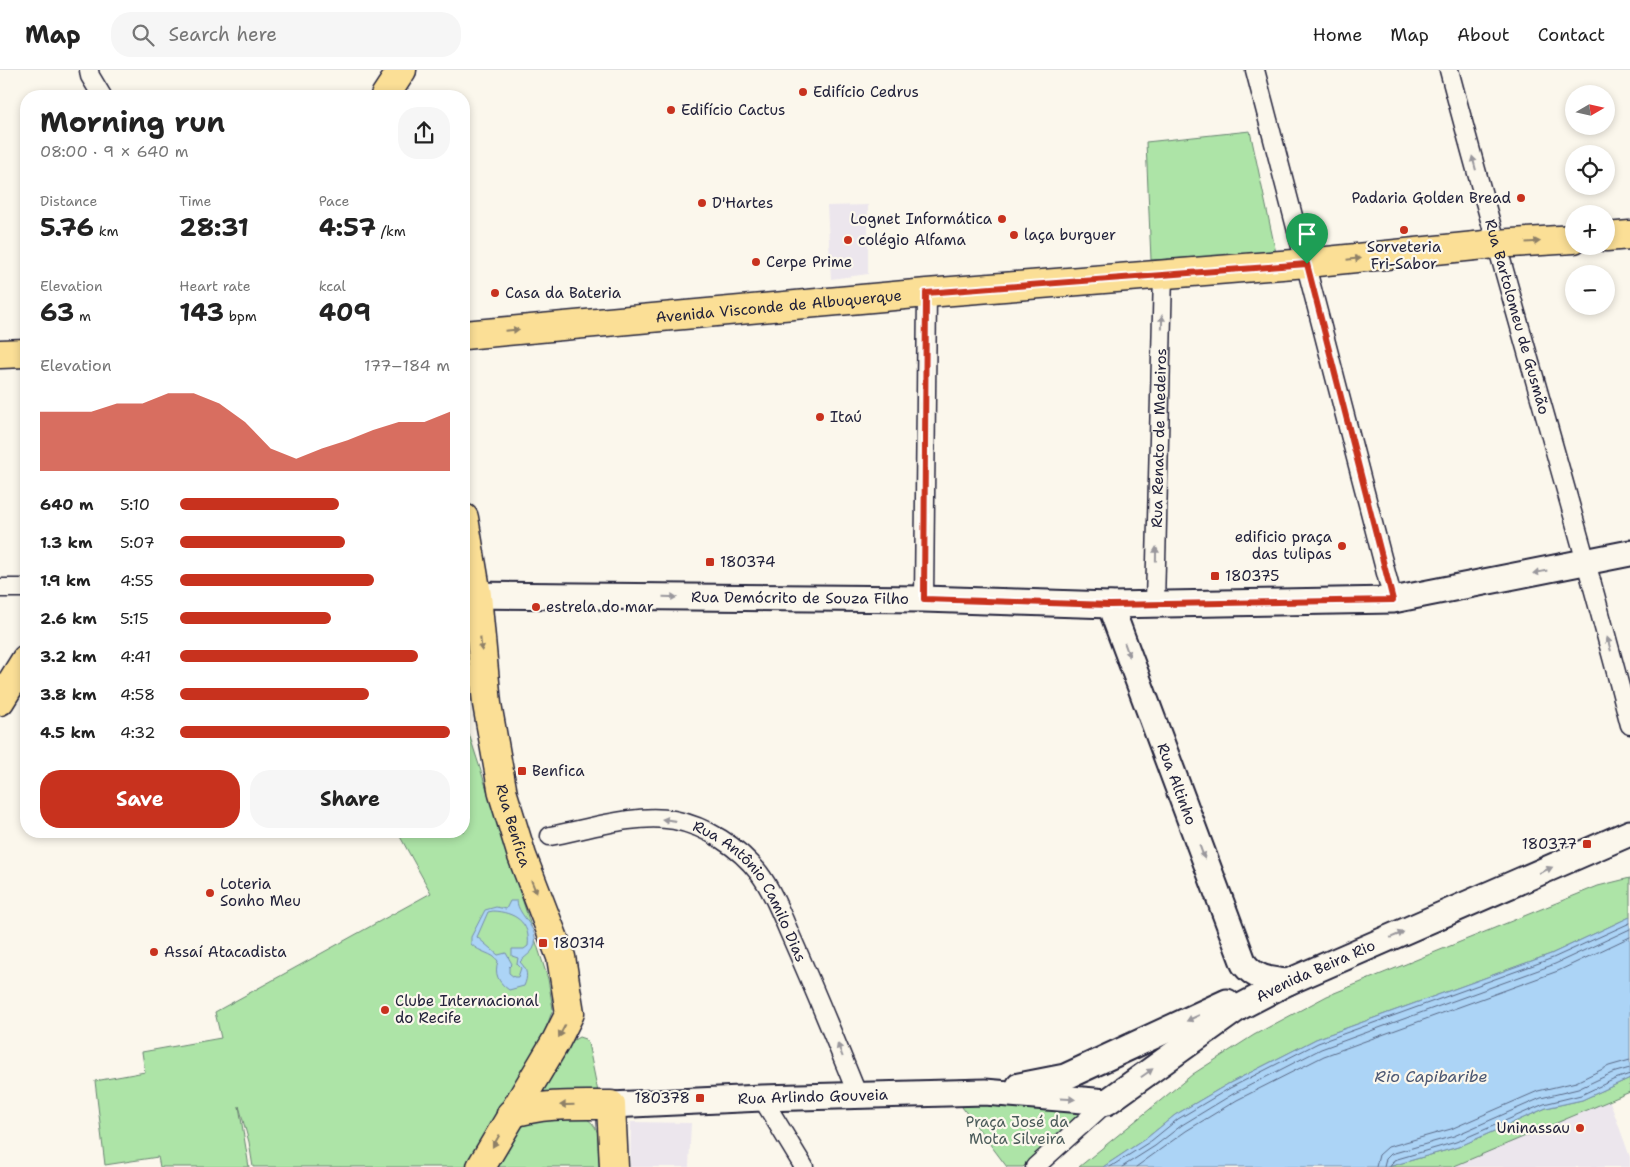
<!DOCTYPE html>
<meta charset="utf-8">
<style>
body{margin:0;font-family:"Shantell Sans",sans-serif;background:#f6f6f6;color:#222;height:100vh;display:flex;flex-direction:column;font-size:19px;white-space:nowrap}
*{box-sizing:border-box;margin:0}
p{font-size:16px;color:#767676}
.icon{flex:none;width:28px;height:28px;fill:none;stroke:currentColor;stroke-width:2;stroke-linecap:round;stroke-linejoin:round}
.map{position:relative;flex:1;overflow:hidden}
.details{position:absolute;left:20px;top:20px;width:450px;height:748px;display:flex;flex-direction:column;background:#fff;border-radius:20px;box-shadow:0 2px 8px #0003}
.details>*{flex:none}
.needle{width:32px;rotate:81deg}
.fabs{position:absolute;left:1565px;top:15px;display:grid;gap:10px}
.fabs a{display:grid;place-items:center;width:50px;height:50px;border-radius:50%;background:#fff;box-shadow:0 2px 8px #0003;font-size:25px}
.pin{position:absolute;display:grid;place-items:center;width:42px;height:42px;color:#fff;margin:-51px -21px;border-radius:50% 50% 50% 0;rotate:-45deg;box-shadow:0 0 5px #0007}
.pin .icon{rotate:45deg}
.round{display:grid;place-items:center;flex:none;width:52px;height:52px;border-radius:20px;background:#f6f6f6}
.overview{display:flex;align-items:center;justify-content:space-between;height:85px;padding:0 20px}
h1{font-size:28px;font-weight:700;line-height:38px}
.stats{display:grid;grid-template-columns:repeat(3,1fr);gap:8px;height:85px;padding:5px 20px}
.stats div{display:grid;align-content:center}
.stats b{font-size:25px;font-weight:700}
.stats small{font-size:14px;font-weight:400}
.stats p{font-size:14px}
.chart{height:140px;padding:10px 20px}
.chart p{display:flex;justify-content:space-between}
.chart svg{width:100%;height:90px;margin-top:5px;fill:#c8321e;opacity:.7}
.button{display:flex;gap:10px;margin-top:auto;padding:10px 20px}
.button a{flex:1;height:58px;border-radius:20px;background:#c8321e;color:#fff;font-size:20px;font-weight:700;line-height:58px;text-align:center}
.button a+a{background:#f6f6f6;color:#222}
ul{padding:0 20px;list-style:none;font-size:16px}
li{display:grid;grid-template-columns:80px 60px 1fr;align-items:center;height:38px}
li i{height:12px;border-radius:6px;background:#c8321e}
header{display:flex;align-items:center;gap:30px;box-sizing:border-box;height:70px;padding:0 25px;background:#fff;border-bottom:1px solid #e0e0e0}
header strong{font-size:24px}
nav{display:flex;gap:28px;margin-inline-start:auto;font-size:18px}
.search{width:350px;height:45px;background:#f6f6f6;display:flex;align-items:center;gap:12px;box-sizing:border-box;padding:0 18px;border-radius:20px;color:#767676;font-size:19px}
.map>svg:first-child{display:block}
.built{fill:#ece6ed}
.green{fill:#ade4a7;stroke:#688371}
.water{fill:#acd4f6;stroke:#758dab;fill-rule:evenodd}
.lines{fill:none;stroke-linecap:round;stroke-linejoin:round}
.shore{stroke:#596986;stroke-width:1}
.street-casing{stroke:#22223b;stroke-width:21}
.secondary-casing{stroke:#22223b;stroke-width:29}
.primary-casing{stroke:#22223b;stroke-width:31}
.street{stroke:#fbf7ec;stroke-width:18}
.secondary{stroke:#fbf7ec;stroke-width:25}
.primary{stroke:#fbdf96;stroke-width:28}
.oneway{fill:#99979c}
.oneway2{fill:#8e8068}
.route-casing{stroke:#fff;stroke-width:10}
.route{stroke:#c8321e;stroke-width:6}
.poi-dot{fill:#c8321e;stroke:#fbf7ec;stroke-width:2}
.labels{text-anchor:middle;stroke-width:4.5;stroke-linejoin:round;paint-order:stroke}
.poi-label{font-size:15px;fill:#22223b;stroke:#fbf7ec;text-anchor:start}
.street-label{font-size:15px;fill:#22223b;stroke:#fbf7ec}
.park-label{font-size:15px;fill:#4c5c5b;stroke:#fbf7ec}
.water-label{font-size:16px;font-style:italic;fill:#4b5773;stroke:#fbf7ec}
</style>
<header>
<strong>Map</strong>
<div class="search"><svg class="icon" aria-label="search" viewBox="0 0 24 24"><circle cx="10" cy="10" r="6"/><path d="M15 15l6 6"/></svg>Search here</div>
<nav><a>Home</a><a>Map</a><a>About</a><a>Contact</a></nav>
</header>
<div class="map">
<svg width="1630" height="1097" viewBox="0 0 1630 1097">
<rect width="100%" height="100%" fill="#fbf7ec"/>
<filter id="ink" filterUnits="userSpaceOnUse"><feTurbulence type="fractalNoise" baseFrequency=".02" numOctaves="2"/><feDisplacementMap in="SourceGraphic" scale="10" xChannelSelector="R" yChannelSelector="G"/><feConvolveMatrix kernelMatrix="1 2 1 2 8 2 1 2 1" color-interpolation-filters="sRGB"/></filter>
<g filter="url(#ink)">
<g class="built">
<polygon points="868,135 868,204 831,209 827,136"/>
<polygon points="1609,1029 1630,1087 1630,1097 1451,1097"/>
<polygon points="631,1052 691,1053 689,1097 630,1097"/>
</g>
<g class="green">
<polygon points="1250,61 1276,183 1151,190 1146,72"/>
<polygon points="464,663 469,664 548,909 553,939 545,961 466,1097 253,1097 249,1072 239,1036 249,1097 160,1097 158,1087 105,1095 95,1011 145,1002 142,982 221,968 215,942 431,823 397,761 464,761"/>
<polygon points="1630,808 1630,847 1551,884 1316,969 1228,1014 1175,1045 1148,1067 1103,1097 1079,1097 1193,1004 1254,965 1327,926 1598,816"/>
<polygon points="579,967 585,969 588,973 598,1022 536,1026 572,971"/>
<polygon points="1630,1008 1630,1022 1452,1097 1388,1097 1458,1077 1546,1038 1582,1030"/>
<polygon points="959,1033 1083,1040 1023,1097 1007,1097"/>
<path d="M585,1048C602,1056 601,1080 604,1097H494C501,1085 509,1067 520,1058C536,1044 565,1049 585,1048Z"/>
</g>
<g class="water">
<path d="M510,831H517C518,846 541,859 534,877C532,883 524,887 520,892C528,900 528,907 524,916L509,920C498,912 494,904 498,891C493,883 480,883 471,874V867L485,840L496,837L506,839ZM493,841C514,842 531,852 528,876L524,879H512V886L518,888L517,894L521,898L518,907H514L509,903V897L512,894L506,883L498,885L477,867L488,842Z"/>
<polygon points="1630,847 1630,1008 1582,1030 1546,1038 1458,1077 1388,1097 1103,1097 1148,1067 1175,1045 1228,1014 1316,969 1551,884"/>
</g>
<g class="lines">
<g class="shore">
<polyline points="1110,1097 1151,1071 1178,1049 1230,1018 1318,973 1553,888 1630,853"/>
<polyline points="1122,1097 1155,1076 1182,1055 1233,1024 1321,979 1555,894 1630,859"/>
<polyline points="1136,1097 1186,1061 1237,1030 1324,986 1558,901 1630,867"/>
<polyline points="1376,1097 1379,1085 1388,1077 1451,1059 1538,1021 1576,1012 1609,996 1630,990"/>
<polyline points="1384,1097 1386,1089 1391,1084 1454,1066 1541,1028 1578,1019 1612,1003 1630,998"/>
<polyline points="1390,1097 1394,1090 1456,1072 1544,1034 1581,1025 1615,1009 1630,1004"/>
</g>
<g class="street-casing">
<g id="street">
<polyline points="89,0 90,6 102,26"/>
<polyline points="1255,0 1393,530"/>
<path id="s1" d="M1449,0C1507,219 1573,436 1630,655"/>
<polyline points="0,518 26,518"/>
<polyline points="924,529 927,223"/>
<path id="s2" d="M1155,533L1163,204"/>
<path id="s3" d="M550,766C588,759 636,743 674,750C706,756 739,777 759,803C774,823 783,849 793,871C816,923 837,974 858,1026"/>
<polyline points="762,1028 804,1097"/>
<polyline points="1035,1097 1107,1032"/>
</g>
</g>
<g class="secondary-casing">
<g id="secondary">
<path id="s4" d="M464,525L924,529L1110,535L1393,530L1630,483"/>
<path id="s5" d="M1110,535L1244,894C1256,909 1269,910 1288,912"/>
<polyline points="1019,1016 1065,1007 1227,932"/>
<path id="s6" d="M611,1035L762,1028L985,1022L1107,1032L1238,938L1288,912L1630,763"/>
</g>
</g>
<g class="primary-casing">
<g id="primary">
<polyline points="385,26 402,0"/>
<polyline points="1606,167 1630,165"/>
<path id="s7" d="M464,265L927,223L1307,193L1495,174L1574,169"/>
<polyline points="0,284 26,283"/>
<path id="s8" d="M464,448L477,525L487,634L503,724L522,786L561,887L570,943L556,971L481,1097"/>
<polyline points="0,631 26,589"/>
<path d="M511,1044C542,1033 578,1035 611,1035L614,1097"/>
</g>
</g>
<use href="#street" class="street"/>
<use href="#secondary" class="secondary"/>
<use href="#primary" class="primary"/>
</g>
<defs><path id="oneway-solid" d="M-6-.8H1V-3.2L6.5 0L1 3.2V.8H-6Z" transform="scale(1.25)"/></defs>
<g class="oneway">
<use href="#oneway-solid" transform="translate(1474 93) rotate(-105)"/>
<use href="#oneway-solid" transform="translate(1162 252) rotate(-89)"/>
<use href="#oneway-solid" transform="translate(1156 484) rotate(-89)"/>
<use href="#oneway-solid" transform="translate(1540 502) rotate(169)"/>
<use href="#oneway-solid" transform="translate(670 527) rotate(1)"/>
<use href="#oneway-solid" transform="translate(1609 574) rotate(-105)"/>
<use href="#oneway-solid" transform="translate(1127 580) rotate(70)"/>
<use href="#oneway-solid" transform="translate(669 750) rotate(-173)"/>
<use href="#oneway-solid" transform="translate(1202 782) rotate(70)"/>
<use href="#oneway-solid" transform="translate(1546 800) rotate(-24)"/>
<use href="#oneway-solid" transform="translate(1397 865) rotate(-23)"/>
<use href="#oneway-solid" transform="translate(1193 948) rotate(155)"/>
<use href="#oneway-solid" transform="translate(840 980) rotate(-111)"/>
<use href="#oneway-solid" transform="translate(1147 1003) rotate(-35)"/>
<use href="#oneway-solid" transform="translate(1068 1029) rotate(4)"/>
</g>
<g class="oneway2">
<use href="#oneway-solid" transform="translate(1533 172) rotate(-4)"/>
<use href="#oneway-solid" transform="translate(1354 189) rotate(-6)"/>
<use href="#oneway-solid" transform="translate(512 260) rotate(-5)"/>
<use href="#oneway-solid" transform="translate(481 574) rotate(84)"/>
<use href="#oneway-solid" transform="translate(534 817) rotate(68)"/>
<use href="#oneway-solid" transform="translate(562 961) rotate(118)"/>
<use href="#oneway-solid" transform="translate(567 1035) rotate(178)"/>
<use href="#oneway-solid" transform="translate(496 1071) rotate(120)"/>
</g>
</g>
<g class="lines" filter="url(#ink)">
<g class="route-casing">
<polygon id="route" points="1307,194 1393,530 1110,535 924,529 926,223"/>
</g>
<use href="#route" class="route"/>
</g>
<g class="poi-dot">
<circle cx="803" cy="22" r="5"/>
<circle cx="671" cy="40" r="5"/>
<circle cx="1521" cy="128" r="5"/>
<circle cx="702" cy="133" r="5"/>
<circle cx="1002" cy="149" r="5"/>
<circle cx="1404" cy="160" r="5"/>
<circle cx="1014" cy="165" r="5"/>
<circle cx="848" cy="170" r="5"/>
<circle cx="756" cy="192" r="5"/>
<circle cx="495" cy="223" r="5"/>
<circle cx="820" cy="347" r="5"/>
<circle cx="1342" cy="476" r="5"/>
<rect x="705" y="487" width="10" height="10" rx="2.5"/>
<rect x="1210" y="501" width="10" height="10" rx="2.5"/>
<circle cx="536" cy="537" r="5"/>
<rect x="517" y="696" width="10" height="10" rx="2.5"/>
<rect x="1582" y="769" width="10" height="10" rx="2.5"/>
<circle cx="210" cy="823" r="5"/>
<rect x="538" y="868" width="10" height="10" rx="2.5"/>
<circle cx="154" cy="882" r="5"/>
<circle cx="385" cy="940" r="5"/>
<rect x="695" y="1023" width="10" height="10" rx="2.5"/>
<circle cx="1580" cy="1058" r="5"/>
</g>
<g class="labels">
<g class="poi-label">
<text x="813" y="27">Edifício Cedrus</text>
<text x="681" y="45">Edifício Cactus</text>
<text x="1511" y="133" text-anchor="end">Padaria Golden Bread</text>
<text x="712" y="138">D'Hartes</text>
<text x="992" y="154" text-anchor="end">Lognet Informática</text>
<text x="1024" y="170">laça burguer</text>
<text x="858" y="175">colégio Alfama</text>
<text x="1404" y="182" text-anchor="middle">Sorveteria<tspan x="1404" dy="17">Fri-Sabor</tspan></text>
<text x="766" y="197">Cerpe Prime</text>
<text x="505" y="228">Casa da Bateria</text>
<text x="830" y="352">Itaú</text>
<text x="1332" y="472" text-anchor="end">edificio praça<tspan x="1332" dy="17">das tulipas</tspan></text>
<text x="720" y="497">180374</text>
<text x="1225" y="511">180375</text>
<text x="546" y="542">estrela do mar</text>
<text x="532" y="706">Benfica</text>
<text x="1577" y="779" text-anchor="end">180377</text>
<text x="220" y="819">Loteria<tspan x="220" dy="17">Sonho Meu</tspan></text>
<text x="553" y="878">180314</text>
<text x="164" y="887">Assaí Atacadista</text>
<text x="395" y="936">Clube Internacional<tspan x="395" dy="17">do Recife</tspan></text>
<text x="690" y="1033" text-anchor="end">180378</text>
<text x="1570" y="1063" text-anchor="end">Uninassau</text>
</g>
<g class="street-label">
<text dy="5" stroke="none"><textPath href="#s7" startOffset="316">Avenida Visconde de Albuquerque</textPath></text>
<text dy="5" stroke="none"><textPath href="#s1" startOffset="256">Rua Bartolomeu de Gusmão</textPath></text>
<text dy="5" stroke="none"><textPath href="#s2" startOffset="165">Rua Renato de Medeiros</textPath></text>
<text dy="5" stroke="none"><textPath href="#s4" startOffset="336">Rua Demócrito de Souza Filho</textPath></text>
<text dy="5" stroke="none"><textPath href="#s5" startOffset="191">Rua Altinho</textPath></text>
<text dy="5" stroke="none"><textPath href="#s8" startOffset="312">Rua Benfica</textPath></text>
<text dy="5" stroke="none"><textPath href="#s3" startOffset="236">Rua Antônio Camilo Dias</textPath></text>
<text dy="5" stroke="none"><textPath href="#s6" startOffset="744">Avenida Beira Rio</textPath></text>
<text dy="5" stroke="none"><textPath href="#s6" startOffset="202">Rua Arlindo Gouveia</textPath></text>
</g>
<g class="park-label">
<text x="1017" y="1057">Praça José da<tspan x="1017" dy="17">Mota Silveira</tspan></text>
</g>
<g class="water-label">
<text x="1431" y="1012">Rio Capibaribe</text>
</g>
</g>
</svg>
<div class="fabs">
<a><svg class="needle" viewBox="-14 -14 28 28"><path d="M0-13l5 13h-10z" fill="#e53935"/><path d="M0 13l5-13h-10z" fill="#767676"/></svg></a>
<a><svg class="icon" aria-label="locate" viewBox="0 0 24 24"><circle cx="12" cy="12" r="6"/><path d="M12 2v4M12 18v4M2 12h4M18 12h4"/></svg></a>
<a>+</a>
<a>−</a>
</div>
<div class="pin" style="left:1307px;top:194px;background:#1e9e55"><svg class="icon" aria-label="arrive" viewBox="0 0 24 24"><path d="M6 21V4h12l-3 4 3 4H6"/></svg></div>
<section class="details">
<div class="overview"><div><h1>Morning run</h1><p>08:00 · 9 × 640 m</p></div><a class="round"><svg class="icon" aria-label="share" viewBox="0 0 24 24"><path d="M12 15V3M7 8l5-5 5 5M5 13v7h14v-7"/></svg></a></div>
<div class="stats">
<div><p>Distance</p><b>5.76<small> km</small></b></div>
<div><p>Time</p><b>28:31</b></div>
<div><p>Pace</p><b>4:57<small> /km</small></b></div>
</div>
<div class="stats">
<div><p>Elevation</p><b>63<small> m</small></b></div>
<div><p>Heart rate</p><b>143<small> bpm</small></b></div>
<div><p>kcal</p><b>409</b></div>
</div>
<div class="chart"><p><span>Elevation</span>177–184 m</p>
<svg viewBox="0 0 160 44" preserveAspectRatio="none"><path d="M0 44V15L10 15L20 15L30 11L40 11L50 6L60 6L70 11L80 20L90 33L100 38L110 33L120 29L130 24L140 20L150 20L160 15V44z"/></svg>
</div>
<ul>
<li><b>640 m</b>5:10<i style="width:59%"></i></li>
<li><b>1.3 km</b>5:07<i style="width:61%"></i></li>
<li><b>1.9 km</b>4:55<i style="width:72%"></i></li>
<li><b>2.6 km</b>5:15<i style="width:56%"></i></li>
<li><b>3.2 km</b>4:41<i style="width:88%"></i></li>
<li><b>3.8 km</b>4:58<i style="width:70%"></i></li>
<li><b>4.5 km</b>4:32<i style="width:100%"></i></li>
</ul>
<div class="button"><a>Save</a><a>Share</a></div>
</section>
</div>
